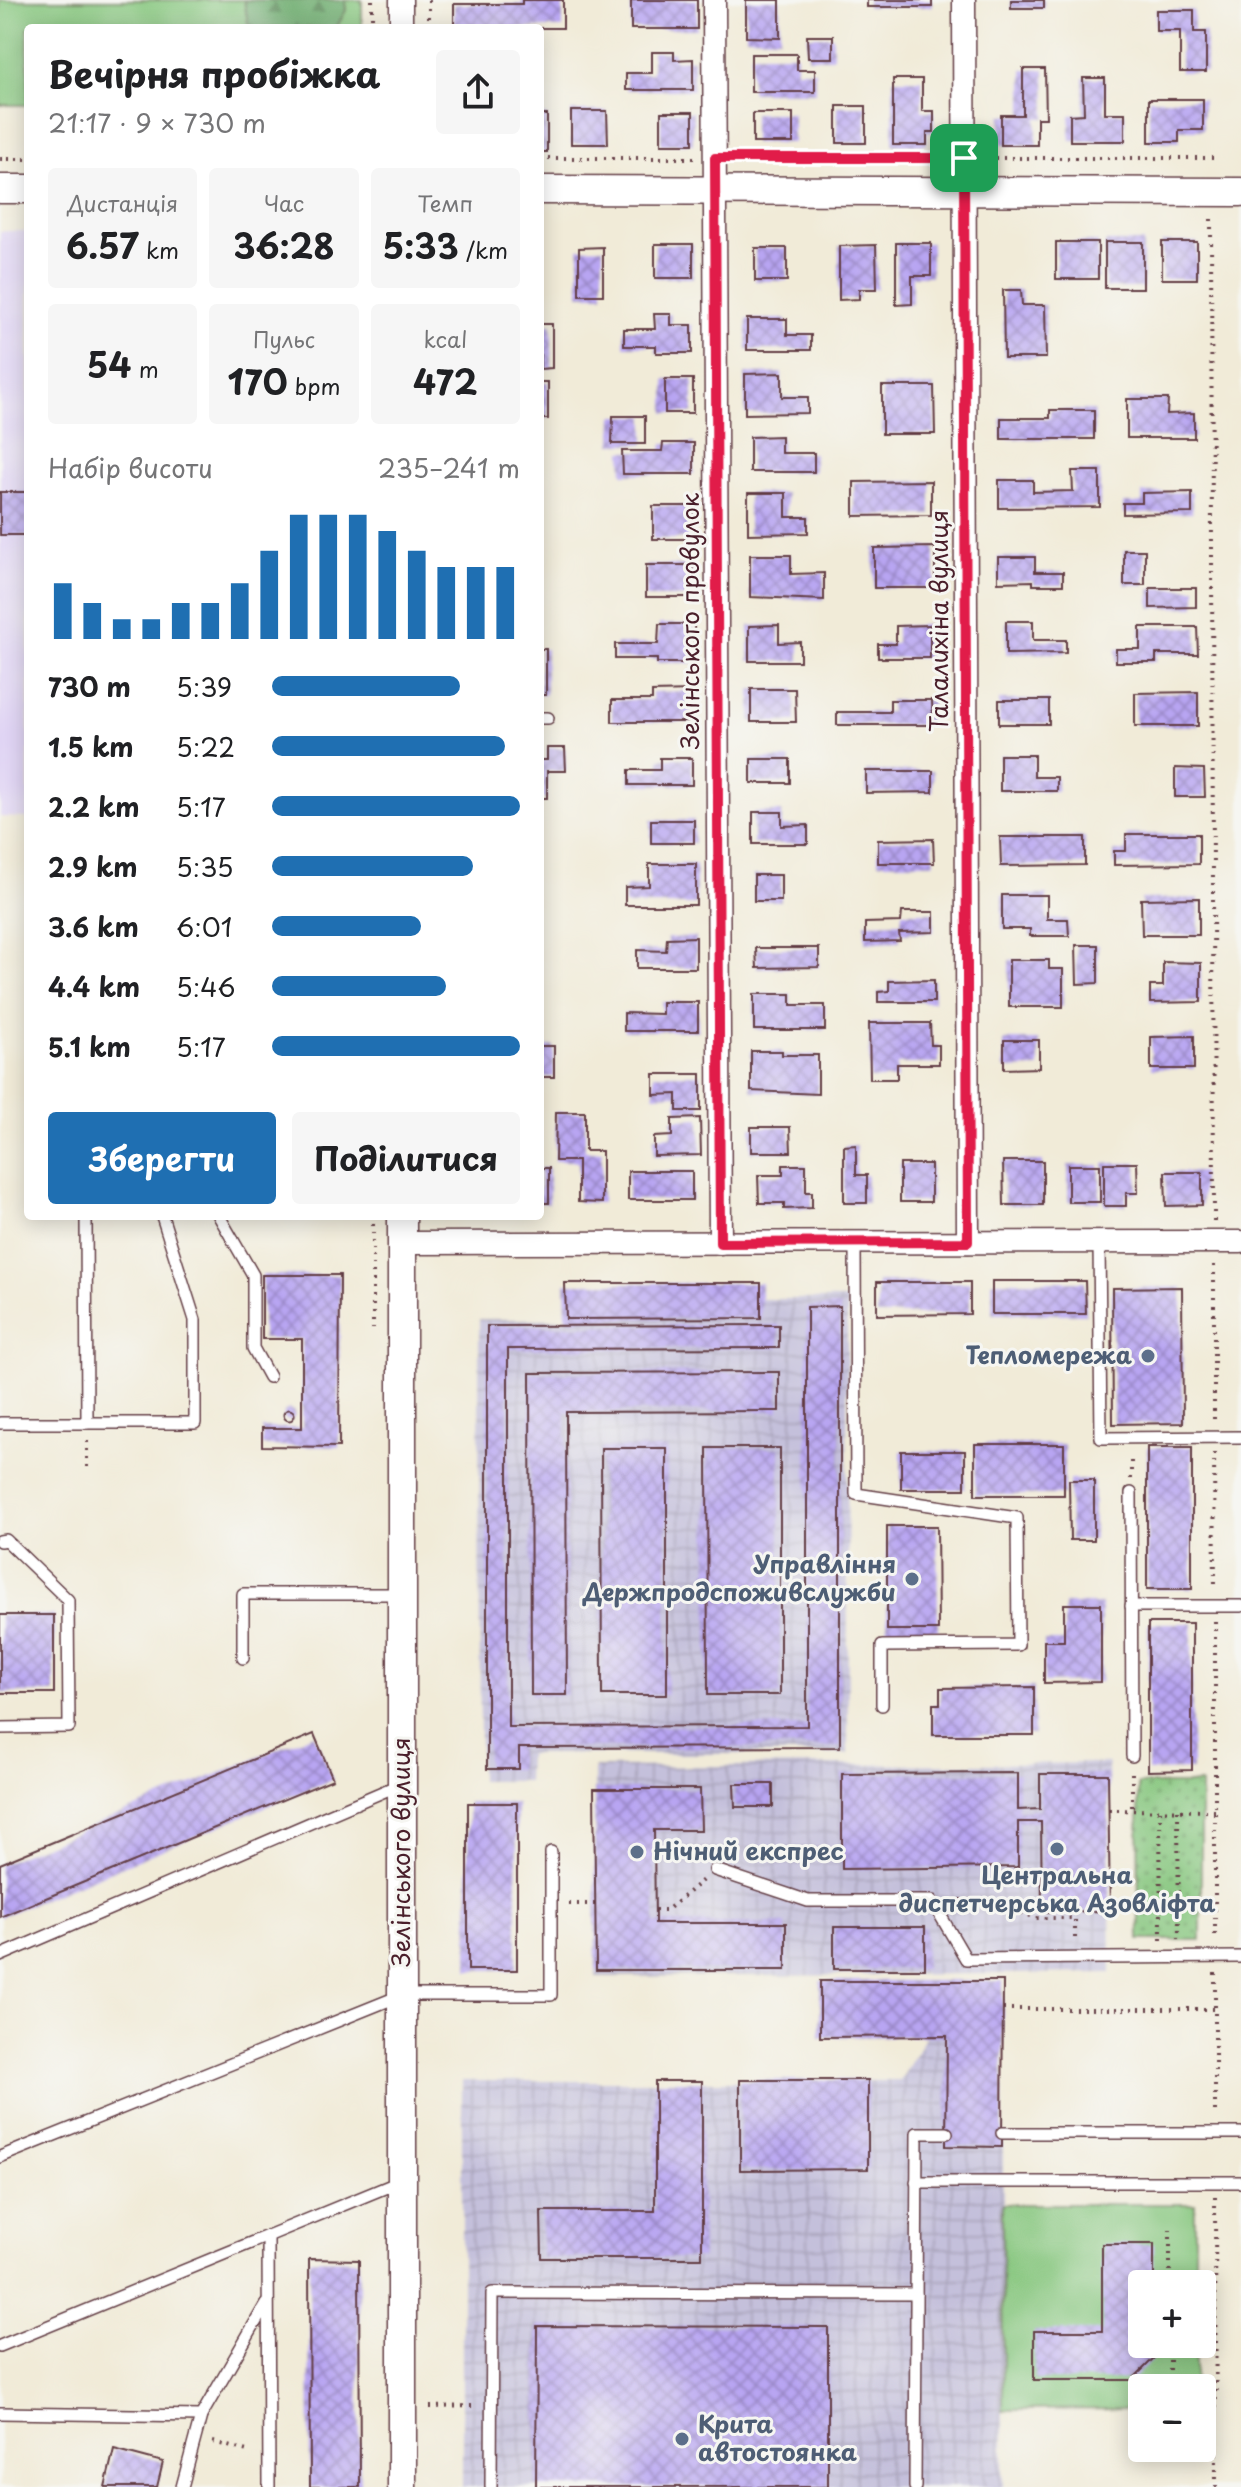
<!DOCTYPE html>
<html lang="uk">
<meta charset="utf-8">
<style>
body{margin:0;font-family:"Playpen Sans",sans-serif;background:#f6f6f6;color:#202124;height:100vh;display:flex;flex-direction:column;font-size:30px;white-space:nowrap}
*{box-sizing:border-box;margin:0}
p{font-size:26px;color:#757577}
.icon{flex:none;width:44px;height:44px;fill:none;stroke:currentColor;stroke-width:2;stroke-linecap:round;stroke-linejoin:round}
.map{position:relative;flex:1;overflow:hidden}
.side{position:absolute;left:24px;top:24px;width:520px;height:1196px;display:flex;flex-direction:column;background:#fff;border-radius:8px;box-shadow:0 4px 20px #0003}
.side>*{flex:none}
.controls{position:absolute;left:1128px;top:2270px;display:grid;gap:16px}
.controls a{display:grid;place-items:center;width:88px;height:88px;border-radius:8px;background:#fff;box-shadow:0 4px 20px #0003;font-size:40px}
.pin{position:absolute;display:grid;place-items:center;width:68px;height:68px;color:#fff;margin:-34px;border-radius:16px;box-shadow:0 4px 12px #0006}
.round{display:grid;place-items:center;flex:none;width:84px;height:84px;border-radius:8px;background:#f6f6f6}
.overview{display:flex;align-items:center;justify-content:space-between;height:136px;padding:0 24px}
h1{font-size:36px;font-weight:700;line-height:60px}
.metrics{display:grid;grid-template-columns:repeat(3,1fr);gap:12px;height:136px;padding:8px 24px}
.metrics div{display:grid;align-content:center;border-radius:8px;background:#f6f6f6;text-align:center}
.metrics b{font-size:34px;font-weight:700}
.metrics small{font-size:22px;font-weight:400}
.metrics p{font-size:22px}
.chart{height:224px;padding:16px 24px}
.chart p{display:flex;justify-content:space-between}
.chart svg{width:100%;height:144px;margin-top:8px;stroke:#1f6fb2;stroke-width:6}
.primary-button{display:flex;gap:16px;margin-top:auto;padding:16px 24px}
.primary-button a{flex:1;height:92px;border-radius:8px;background:#1f6fb2;color:#fff;font-size:32px;font-weight:700;line-height:92px;text-align:center}
.primary-button a+a{background:#f6f6f6;color:#202124}
ul{padding:0 24px;list-style:none;font-size:26px}
li{display:grid;grid-template-columns:128px 96px 1fr;align-items:center;height:60px}
li i{height:20px;border-radius:10px;background:#1f6fb2}
.map>svg:first-child{display:block}
.built{fill:#e0d4f4}
.industrial{fill:url(#industrial-grid)}
.green{fill:#86c67e;stroke:#687254;stroke-width:2}
.forest{fill:url(#forest-firs);stroke:#5b654c;stroke-width:2}
.park{fill:url(#park-dots);stroke:#687254;stroke-width:2}
.building{fill:url(#building-cross-hatch)}
.lines{fill:none;stroke-linecap:round;stroke-linejoin:round}
.service-casing{stroke:#633e45;stroke-width:14}
.minor-casing{stroke:#633e45;stroke-width:25}
.tertiary-casing{stroke:#633e45;stroke-width:31}
.path{stroke:#633e45;stroke-width:4;stroke-dasharray:2 6;stroke-linecap:butt}
.service{stroke:#fff;stroke-width:11}
.minor{stroke:#fff;stroke-width:22}
.tertiary{stroke:#fff;stroke-width:28}
.route-casing{stroke:#fff;stroke-width:16}
.route{stroke:#e11d48;stroke-width:10}
.service-dot{fill:#5c6f8a;stroke:#f6f6f2;stroke-width:3}
.labels{text-anchor:middle;stroke-width:6;stroke-linejoin:round;paint-order:stroke}
.street-label{font-size:24px;fill:#4a1f2b;stroke:#f6f6f2}
.service-label{font-size:24px;font-weight:bold;fill:#4e5e75;stroke:#f6f6f2;text-anchor:end}
</style>
<div class="map">
<svg width="1241" height="2487" viewBox="0 0 1241 2487">
<defs>
<pattern id="industrial-grid" width="8" height="8" patternUnits="userSpaceOnUse" patternTransform="scale(2)"><rect width="8" height="8" fill="#c4c0db"/><path d="M0 4h8M4 0v8" fill="none" stroke="#aaa5bc"/></pattern>
<pattern id="forest-firs" width="22" height="20" patternUnits="userSpaceOnUse" patternTransform="scale(2)"><rect width="22" height="20" fill="#6cab6d"/><path d="M5 1l3.5 6h-7zM16 11l3.5 6h-7z" fill="#5b8b5a"/></pattern>
<pattern id="park-dots" width="8" height="8" patternUnits="userSpaceOnUse" patternTransform="scale(2)"><rect width="8" height="8" fill="#86c67e"/><path d="M2 2h.1M6 6h.1" fill="none" stroke="#70a067" stroke-width="1.8" stroke-linecap="round"/></pattern>
<pattern id="building-cross-hatch" width="8" height="8" patternUnits="userSpaceOnUse" patternTransform="scale(2)"><rect width="8" height="8" fill="#b8a5f2"/><path d="M0 0l8 8M0 8l8-8" fill="none" stroke="#9886c4"/></pattern>
</defs>
<rect width="100%" height="100%" fill="#f6f6f2"/>
<filter id="ink" filterUnits="userSpaceOnUse"><feTurbulence type="fractalNoise" baseFrequency=".0125" numOctaves="2"/><feDisplacementMap in="SourceGraphic" scale="16" xChannelSelector="R" yChannelSelector="G"/><feConvolveMatrix kernelMatrix="1 2 1 2 8 2 1 2 1" color-interpolation-filters="sRGB"/></filter>
<filter id="wash" filterUnits="userSpaceOnUse"><feTurbulence type="fractalNoise" baseFrequency=".006" numOctaves="4" result="noise"/><feDisplacementMap in="SourceGraphic" scale="32" xChannelSelector="R" yChannelSelector="G"/><feGaussianBlur stdDeviation="1.8" result="paint"/><feColorMatrix in="noise" values="0 0 0 0 0 0 0 0 0 0 0 0 0 0 0 0 0 1.4 0 .05"/><feComposite in="paint" operator="in"/></filter>
<g filter="url(#wash)">
<rect width="100%" height="100%" fill="#f1ebd8"/>
<polygon class="built" points="0,231 28,231 28,818 0,817"/>
<g class="industrial">
<polygon points="761,1299 847,1299 848,1754 528,1754 527,1781 480,1781 479,1319 761,1318"/>
<polygon points="1108,1763 1111,1973 596,1977 594,1767"/>
<polygon points="926,2036 1003,2036 1003,2487 462,2487 462,2081 900,2081"/>
</g>
<g class="green">
<polygon points="0,0 244,0 249,28 28,28 28,105 0,105"/>
<polygon points="345,0 362,0 362,28 336,28 346,10"/>
<polygon points="1002,2204 1195,2204 1195,2284 1142,2284 1142,2344 1195,2344 1195,2388 1142,2388 1142,2409 1003,2410"/>
</g>
<polygon class="forest" points="244,0 345,0 346,10 336,28 249,28"/>
<polygon class="park" points="1138,1784 1201,1784 1201,1940 1139,1940"/>
<g id="blocks">
<g class="building">
<polygon points="522,0 563,0 563,28 454,28 454,4 522,4"/>
<rect x="631" y="0" width="66" height="29"/>
<polygon points="746,0 780,0 780,38 746,37"/>
<rect x="867" y="0" width="65" height="7"/>
<rect x="1011" y="0" width="33" height="8"/>
<polygon points="1156,10 1194,10 1194,32 1206,32 1206,72 1180,72 1180,31 1156,31"/>
<polygon points="807,36 833,36 833,58 808,58"/>
<polygon points="652,52 674,52 674,60 693,59 693,90 626,90 626,73 652,73"/>
<polygon points="751,54 797,54 797,70 815,70 815,92 751,92"/>
<polygon points="1023,69 1045,69 1046,118 1037,118 1037,145 1001,145 1001,115 1023,115"/>
<polygon points="1083,78 1105,78 1105,113 1125,113 1125,141 1070,141 1070,115 1084,114"/>
<polygon points="893,79 922,79 922,111 934,111 934,132 927,132 927,145 893,145"/>
<polygon points="1149,99 1203,99 1203,130 1179,130 1179,142 1149,142"/>
<rect x="837" y="106" width="29" height="37"/>
<polygon points="571,111 607,111 608,144 571,144"/>
<rect x="661" y="112" width="32" height="32"/>
<rect x="753" y="113" width="40" height="30"/>
<rect x="540" y="115" width="7" height="37"/>
<rect x="1056" y="242" width="42" height="37"/>
<rect x="1105" y="242" width="38" height="46"/>
<rect x="1162" y="242" width="35" height="37"/>
<polygon points="896,243 931,243 931,276 912,276 912,304 896,305"/>
<rect x="655" y="244" width="38" height="34"/>
<polygon points="876,245 877,289 859,289 859,299 839,300 839,246"/>
<polygon points="603,247 603,295 579,295 579,248"/>
<rect x="755" y="248" width="32" height="33"/>
<polygon points="1003,290 1021,290 1022,305 1045,305 1046,358 1004,358"/>
<polygon points="654,314 671,314 671,325 692,325 692,353 656,353 656,346 624,346 624,329 655,329"/>
<polygon points="747,319 787,319 787,335 811,335 811,350 747,350"/>
<polygon points="540,324 552,324 552,368 540,369"/>
<polygon points="782,373 782,397 808,397 808,413 745,414 745,374"/>
<rect x="665" y="379" width="28" height="34"/>
<rect x="540" y="382" width="8" height="37"/>
<polygon points="882,386 934,386 935,434 882,434"/>
<polygon points="1127,399 1168,399 1167,414 1194,413 1194,438 1127,438"/>
<polygon points="1050,410 1094,410 1094,439 1001,439 1001,418 1050,418"/>
<polygon points="613,416 645,416 645,444 612,444"/>
<polygon points="781,436 781,453 814,453 814,472 750,472 750,437"/>
<polygon points="663,443 694,443 694,474 623,474 622,451 662,451"/>
<polygon points="1072,471 1100,471 1100,507 999,508 999,480 1033,480 1033,492 1073,491"/>
<polygon points="931,481 931,515 854,516 854,482"/>
<rect x="0" y="492" width="28" height="43"/>
<polygon points="1192,492 1192,513 1123,514 1123,503 1142,503 1142,493"/>
<polygon points="748,493 786,493 786,517 808,517 808,533 748,534"/>
<rect x="653" y="506" width="40" height="33"/>
<polygon points="935,547 935,588 874,588 874,548"/>
<rect x="1124" y="550" width="21" height="35"/>
<polygon points="750,555 791,555 791,574 824,573 824,600 750,597"/>
<polygon points="998,557 1035,557 1035,572 1063,572 1063,585 1033,585 1033,581 998,582"/>
<rect x="646" y="565" width="47" height="32"/>
<polygon points="1150,588 1196,588 1196,607 1150,608"/>
<polygon points="1006,621 1033,621 1033,640 1066,640 1066,653 1006,654"/>
<polygon points="659,624 694,624 694,663 657,663 657,659 615,659 615,644 658,644"/>
<polygon points="779,625 779,643 800,642 800,661 749,661 749,626"/>
<polygon points="930,625 930,658 878,658 878,644 896,644 896,626"/>
<polygon points="1140,627 1197,627 1198,654 1156,654 1156,662 1116,662 1116,649 1140,649"/>
<rect x="540" y="649" width="6" height="46"/>
<polygon points="751,689 795,689 796,722 751,722"/>
<polygon points="692,691 692,722 612,722 612,700 652,700 652,692"/>
<polygon points="1198,692 1198,726 1135,726 1135,693"/>
<polygon points="890,700 932,700 933,725 837,725 837,712 890,712"/>
<rect x="999" y="700" width="50" height="24"/>
<polygon points="547,748 565,748 566,771 547,771 547,798 540,798 540,760 547,760"/>
<polygon points="1000,755 1034,755 1034,777 1057,777 1057,791 1000,791"/>
<polygon points="660,758 692,758 692,785 629,785 629,770 660,770"/>
<rect x="751" y="759" width="39" height="24"/>
<polygon points="1175,768 1204,769 1205,797 1175,797"/>
<polygon points="866,771 933,771 933,792 866,793"/>
<polygon points="753,812 782,812 782,826 808,825 808,844 753,844"/>
<rect x="651" y="820" width="43" height="23"/>
<polygon points="1126,834 1199,834 1199,864 1114,865 1114,851 1126,851"/>
<polygon points="1000,837 1085,837 1085,865 1001,866"/>
<polygon points="933,839 934,863 878,863 878,840"/>
<polygon points="649,864 696,864 696,905 625,905 625,887 649,886"/>
<rect x="754" y="875" width="27" height="26"/>
<polygon points="1002,895 1047,895 1047,919 1068,919 1069,936 1030,936 1030,929 1002,929"/>
<polygon points="1199,898 1199,935 1142,935 1141,899"/>
<polygon points="902,912 934,912 934,932 899,933 900,941 865,942 865,923 901,922"/>
<polygon points="696,937 696,968 637,968 637,950 666,951 667,938"/>
<polygon points="1076,945 1098,945 1098,983 1077,984"/>
<polygon points="756,948 819,948 819,967 757,968"/>
<polygon points="1009,960 1049,960 1049,969 1063,969 1063,1007 1009,1007"/>
<polygon points="1163,962 1201,963 1201,1002 1150,1003 1150,986 1163,986"/>
<polygon points="934,980 934,1002 878,1002 878,992 889,991 889,981"/>
<polygon points="754,994 791,994 791,1005 825,1005 825,1030 754,1030"/>
<polygon points="662,1002 698,1002 698,1031 624,1031 624,1013 662,1014"/>
<polygon points="869,1023 930,1023 931,1045 939,1045 939,1064 897,1064 897,1079 870,1079"/>
<polygon points="1194,1036 1194,1069 1151,1069 1151,1037"/>
<polygon points="1004,1040 1039,1040 1039,1068 1004,1069"/>
<rect x="540" y="1046" width="14" height="31"/>
<polygon points="751,1051 782,1051 782,1055 818,1055 818,1094 751,1091"/>
<polygon points="654,1074 701,1074 701,1111 677,1111 677,1094 654,1095"/>
<polygon points="556,1112 585,1112 585,1151 602,1151 602,1203 578,1202 578,1161 555,1161"/>
<polygon points="700,1118 701,1155 654,1156 654,1137 672,1136 672,1119"/>
<polygon points="751,1127 790,1127 791,1152 751,1152"/>
<polygon points="856,1145 856,1175 867,1175 867,1203 844,1203 844,1146"/>
<polygon points="1003,1161 1043,1161 1043,1205 1004,1205"/>
<polygon points="1104,1163 1137,1163 1138,1193 1126,1193 1126,1206 1104,1206"/>
<rect x="900" y="1164" width="31" height="38"/>
<polygon points="783,1165 806,1165 806,1192 812,1192 812,1208 784,1209 784,1203 759,1203 758,1175 783,1175"/>
<rect x="1068" y="1165" width="32" height="37"/>
<rect x="540" y="1168" width="9" height="35"/>
<rect x="628" y="1171" width="64" height="29"/>
<polygon points="1165,1172 1202,1172 1202,1205 1166,1206"/>
<polygon points="262,1275 340,1275 339,1447 262,1446 262,1428 302,1428 302,1339 262,1339"/>
<polygon points="992,1281 1085,1281 1086,1314 992,1314"/>
<polygon points="877,1282 970,1282 970,1314 877,1315"/>
<polygon points="565,1283 761,1283 761,1318 566,1319"/>
<polygon points="1182,1287 1183,1423 1113,1424 1112,1288"/>
<polygon points="840,1306 840,1747 519,1748 519,1769 487,1769 487,1326 779,1325 779,1348 508,1349 508,1727 807,1726 807,1307"/>
<polygon points="779,1372 779,1411 566,1412 567,1695 531,1695 530,1373"/>
<circle cx="289" cy="1415" r="5.5"/>
<rect x="975" y="1444" width="89" height="51"/>
<rect x="1147" y="1447" width="45" height="142"/>
<polygon points="601,1448 667,1448 667,1695 602,1695"/>
<polygon points="707,1448 780,1448 780,1695 708,1695"/>
<rect x="901" y="1451" width="64" height="38"/>
<polygon points="1069,1480 1094,1480 1094,1540 1070,1540"/>
<polygon points="887,1526 937,1526 938,1630 887,1630"/>
<polygon points="1064,1604 1101,1604 1101,1682 1044,1683 1044,1641 1064,1641"/>
<rect x="0" y="1615" width="54" height="78"/>
<polygon points="1148,1623 1192,1623 1192,1770 1148,1771"/>
<polygon points="1034,1687 1034,1735 933,1735 933,1704 940,1704 940,1688"/>
<polygon points="314,1734 333,1779 0,1917 0,1864"/>
<polygon points="1018,1773 1018,1810 1040,1809 1040,1774 1108,1774 1110,1911 1042,1912 1041,1822 1018,1822 1018,1867 842,1869 842,1774"/>
<polygon points="734,1784 773,1784 773,1807 735,1807"/>
<polygon points="594,1789 700,1789 701,1830 654,1830 655,1923 786,1923 786,1970 596,1970"/>
<rect x="468" y="1803" width="49" height="167"/>
<rect x="834" y="1927" width="91" height="42"/>
<polygon points="820,1981 1003,1981 1002,2147 946,2146 947,2036 820,2037"/>
<polygon points="740,2080 868,2080 868,2169 740,2170"/>
<polygon points="655,2081 702,2081 702,2258 542,2258 541,2211 655,2211"/>
<polygon points="1102,2244 1154,2244 1154,2284 1142,2284 1142,2344 1154,2344 1154,2358 1132,2380 1034,2380 1034,2331 1102,2331"/>
<polygon points="309,2259 359,2260 360,2487 310,2487"/>
<polygon points="537,2326 828,2327 828,2487 536,2487"/>
<polygon points="114,2449 163,2462 157,2487 105,2487"/>
</g>
</g>
</g>
<g filter="url(#ink)">
<use href="#blocks" fill-opacity="0" stroke="#633e45" stroke-width="2"/>
<g class="lines">
<g class="service-casing">
<g id="service">
<polyline points="540,718 548,718"/>
<polyline points="86,1216 87,1423"/>
<polyline points="219,1216 253,1275 253,1348 269,1377"/>
<polyline points="855,1242 856,1494 1017,1518 1018,1645 882,1646 882,1705"/>
<polyline points="1099,1242 1101,1438 1241,1437"/>
<polyline points="0,1423 195,1423 195,1320 162,1216"/>
<polyline points="1131,1493 1132,1756"/>
<polyline points="0,1541 6,1540 68,1600 69,1727 0,1728"/>
<polyline points="1131,1606 1241,1606"/>
<polyline points="243,1658 243,1594 401,1594"/>
<polyline points="715,1870 808,1901 932,1901 966,1959 1241,1957"/>
<polyline points="0,1956 401,1784"/>
<polyline points="1002,2133 1241,2133"/>
<polyline points="0,2157 402,1995 551,1995 551,1852"/>
<polyline points="916,2182 1241,2182"/>
<polyline points="268,2236 269,2487"/>
<polyline points="0,2346 399,2182"/>
<polyline points="0,2413 201,2416"/>
<polyline points="182,2487 201,2416 266,2304"/>
<polyline points="491,2487 492,2293 916,2294"/>
<polyline points="915,2487 917,2133 947,2133"/>
</g>
</g>
<g class="minor-casing">
<g id="minor">
<polyline points="401,0 401,28"/>
<polyline points="714,0 720,1243"/>
<polyline points="964,0 968,1242"/>
<polyline points="402,1243 1241,1242"/>
</g>
</g>
<g class="tertiary-casing">
<g id="tertiary">
<polyline points="0,189 28,189"/>
<polyline points="540,190 1241,192"/>
<polyline points="402,1216 402,2487"/>
</g>
</g>
<g class="path">
<polyline points="372,0 372,28"/>
<polyline points="429,0 429,28"/>
<polyline points="540,158 694,158"/>
<polyline points="735,158 942,158"/>
<polyline points="987,158 1213,158"/>
<polyline points="0,159 28,159"/>
<polyline points="1211,219 1214,1221"/>
<polyline points="373,1216 373,1329"/>
<polyline points="1214,1265 1214,1421"/>
<polyline points="87,1441 87,1471"/>
<polyline points="1214,1453 1215,1589"/>
<polyline points="1131,1479 1131,1456"/>
<polyline points="1215,1621 1215,1941"/>
<polyline points="1132,1773 1132,1810"/>
<polyline points="1109,1810 1215,1811"/>
<polyline points="1160,1810 1161,1940"/>
<polyline points="1178,1810 1179,1939"/>
<polyline points="952,1900 989,1900 1036,1918 1075,1918"/>
<polyline points="569,1904 595,1904"/>
<polyline points="655,1910 667,1910 704,1879"/>
<polyline points="1075,1912 1075,1941"/>
<polyline points="1215,1973 1215,2117"/>
<polyline points="1003,2009 1215,2009"/>
<polyline points="1215,2197 1216,2487"/>
<polyline points="1170,2229 1170,2284"/>
<polyline points="1170,2344 1170,2388"/>
<polyline points="430,2407 475,2406"/>
<polyline points="213,2442 251,2452"/>
</g>
<use href="#service" class="service"/>
<use href="#minor" class="minor"/>
<use href="#tertiary" class="tertiary"/>
</g>
</g>
<g class="lines" filter="url(#ink)">
<g class="route-casing">
<polygon id="route" points="715,158 964,158 968,1242 720,1243"/>
</g>
<use href="#route" class="route"/>
</g>
<g class="service-dot">
<circle cx="1148" cy="1356" r="8"/>
<circle cx="912" cy="1579" r="8"/>
<circle cx="1057" cy="1849" r="8"/>
<circle cx="637" cy="1852" r="8"/>
<circle cx="682" cy="2439" r="8"/>
</g>
<g class="labels">
<g class="street-label">
<text transform="translate(691 621) rotate(-90)" y="8">Зелінського провулок</text>
<text transform="translate(940 621) rotate(-90)" y="8">Талалихіна вулиця</text>
<text transform="translate(402 1852) rotate(-90)" y="8">Зелінського вулиця</text>
</g>
<g class="service-label">
<text x="1132" y="1364">Тепломережа</text>
<text x="896" y="1573">Управління<tspan x="896" dy="28">Держпродспоживслужби</tspan></text>
<text x="653" y="1860" text-anchor="start">Нічний експрес</text>
<text x="1057" y="1884" text-anchor="middle">Центральна<tspan x="1057" dy="28">диспетчерська Азовліфта</tspan></text>
<text x="698" y="2433" text-anchor="start">Крита<tspan x="698" dy="28">автостоянка</tspan></text>
</g>
</g>
</svg>
<div class="controls">
<a>+</a>
<a>−</a>
</div>
<div class="pin" style="left:964px;top:158px;background:#1e9e55"><svg class="icon" aria-label="arrive" viewBox="0 0 24 24"><path d="M6 21V4h12l-3 4 3 4H6"/></svg></div>
<section class="side">
<div class="overview"><div><h1>Вечірня пробіжка</h1><p>21:17 · 9 × 730 m</p></div><a class="round"><svg class="icon" aria-label="share" viewBox="0 0 24 24"><path d="M12 15V3M7 8l5-5 5 5M5 13v7h14v-7"/></svg></a></div>
<div class="metrics">
<div><p>Дистанція</p><b>6.57<small> km</small></b></div>
<div><p>Час</p><b>36:28</b></div>
<div><p>Темп</p><b>5:33<small> /km</small></b></div>
</div>
<div class="metrics">
<div><b>54<small> m</small></b></div>
<div><p>Пульс</p><b>170<small> bpm</small></b></div>
<div><p>kcal</p><b>472</b></div>
</div>
<div class="chart"><p><span>Набір висоти</span>235–241 m</p>
<svg viewBox="0 0 160 44" preserveAspectRatio="none"><path d="M5 44V27M15 44V33M25 44V38M35 44V38M45 44V33M55 44V33M65 44V27M75 44V17M85 44V6M95 44V6M105 44V6M115 44V11M125 44V17M135 44V22M145 44V22M155 44V22"/></svg>
</div>
<ul>
<li><b>730 m</b>5:39<i style="width:76%"></i></li>
<li><b>1.5 km</b>5:22<i style="width:94%"></i></li>
<li><b>2.2 km</b>5:17<i style="width:100%"></i></li>
<li><b>2.9 km</b>5:35<i style="width:81%"></i></li>
<li><b>3.6 km</b>6:01<i style="width:60%"></i></li>
<li><b>4.4 km</b>5:46<i style="width:70%"></i></li>
<li><b>5.1 km</b>5:17<i style="width:100%"></i></li>
</ul>
<div class="primary-button"><a>Зберегти</a><a>Поділитися</a></div>
</section>
</div>
